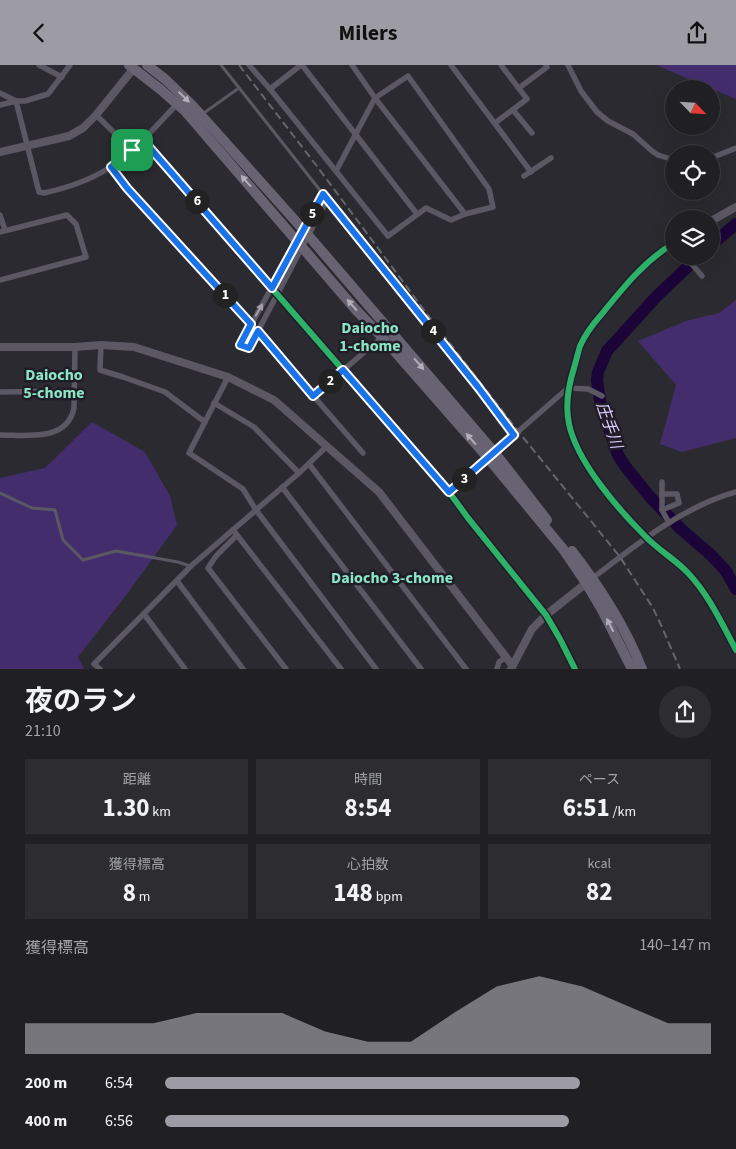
<!DOCTYPE html>
<html lang="ja">
<meta charset="utf-8">
<style>
body{margin:0;font-family:"Source Sans 3","Noto Sans JP",sans-serif;background:#2d2d31;color:#f1f3f6;height:100vh;display:flex;flex-direction:column;font-size:19px;white-space:nowrap}
*{box-sizing:border-box;margin:0}
p{font-size:16px;color:#a2a3a6}
.icon{flex:none;width:28px;height:28px;fill:none;stroke:currentColor;stroke-width:2;stroke-linecap:round;stroke-linejoin:round}
.map{position:relative;height:604px;overflow:hidden}
.sheet{display:flex;flex-direction:column;background:#202024;flex:1}
.sheet>*{flex:none}
.needle{width:32px;rotate:115deg}
.fabs{position:absolute;left:665px;top:15px;display:grid;gap:10px}
.fabs a{display:grid;place-items:center;width:55px;height:55px;border-radius:50%;background:#202024;box-shadow:0 5px 20px #0002,0 0 0 1px #3d3e41;font-size:25px}
.pin{position:absolute;display:grid;place-items:center;width:42px;height:42px;color:#fff;margin:-21px;border-radius:10px;box-shadow:0 2px 8px #0006}
.km{position:absolute;width:25px;height:25px;margin:-12px;border-radius:50%;background:#222;color:#fff;font-size:14px;line-height:25px;text-align:center}
.round{display:grid;place-items:center;flex:none;width:52px;height:52px;border-radius:26px;background:#2d2d31}
.overview{display:flex;align-items:center;justify-content:space-between;height:85px;padding:0 25px}
h1{font-size:28px;font-weight:700;line-height:38px}
.figures{display:grid;grid-template-columns:repeat(3,1fr);gap:8px;height:85px;padding:5px 25px}
.figures div{display:grid;align-content:center;border-radius:0px;background:#2d2d31;text-align:center}
.figures b{font-size:25px;font-weight:700}
.figures small{font-size:14px;font-weight:400}
.figures p{font-size:14px}
.chart{height:140px;padding:10px 25px}
.chart p{display:flex;justify-content:space-between}
.chart svg{width:100%;height:90px;margin-top:5px;fill:#9d9ba3;opacity:.7}
ul{padding:0 25px;list-style:none;font-size:16px}
li{display:grid;grid-template-columns:80px 60px 1fr;align-items:center;height:38px}
li i{height:12px;border-radius:6px;background:#9d9ba3}
header{display:flex;justify-content:space-between;align-items:center;height:65px;padding:0 25px;background:#9d9ba3;color:#111;font-size:22px;font-weight:700}
.map>svg:first-child{display:block}
.green{fill:#442d6d}
.lines{fill:none;stroke-linecap:round;stroke-linejoin:round}
.river{stroke:#1b0438;stroke-width:12}
.service{stroke:#5b5863;stroke-width:3}
.minor{stroke:#5b5863;stroke-width:5.5}
.tertiary{stroke:#5b5863;stroke-width:8}
.trunk{stroke:#686372;stroke-width:10}
.rail{stroke:#66646c;stroke-width:2;stroke-dasharray:8 4;stroke-linecap:butt}
.cycleway-casing{stroke:#201d29;stroke-width:9}
.cycleway{stroke:#2db169;stroke-width:6}
.oneway{fill:#b2afba}
.oneway2{fill:#a19ea8}
.route-casing{stroke:#fff;stroke-width:10}
.route{stroke:#1a73e8;stroke-width:6}
.labels{text-anchor:middle;stroke-width:5;stroke-linejoin:round;paint-order:stroke}
.neighbourhood-label{font-size:16px;font-weight:bold;fill:#8be6c5;stroke:#201d29}
.water-label{font-size:16px;font-style:italic;fill:#ddd1ff;stroke:#201d29}
</style>
<header><svg class="icon" aria-label="back" viewBox="0 0 24 24"><path d="M15 5l-7 7 7 7"/></svg>Milers<svg class="icon" aria-label="share" viewBox="0 0 24 24"><path d="M12 15V3M7 8l5-5 5 5M5 13v7h14v-7"/></svg></header>
<div class="map">
<svg width="736" height="604" viewBox="0 0 736 604">
<rect width="100%" height="100%" fill="#2b2a30"/>
<g class="green">
<polygon points="656,0 736,0 736,34"/>
<polygon points="736,235 736,373 682,387 660,379 676,320 638,276 686,256 719,248"/>
<polygon points="92,357 145,387 170,431 177,460 127,529 78,592 84,604 0,604 0,413 45,403"/>
</g>
<g class="lines">
<g class="river">
<polyline points="711,180 736,159"/>
<polyline points="699,191 656,232 607,286 598,307 597,316 601,341 618,390 625,401 650,432 681,464 711,490 726,506 736,524"/>
</g>
<g class="service">
<polyline points="221,0 323,129"/>
<polyline points="201,50 239,23"/>
<polyline points="328,136 478,323 514,370"/>
<polyline points="0,428 32,443 55,445 63,475 83,495 116,486 178,497 190,501"/>
</g>
<g class="minor">
<polyline points="39,0 62,12"/>
<polyline points="249,0 270,24 388,171 426,143 451,155 465,149 375,33 352,0"/>
<polyline points="302,0 417,149"/>
<polyline points="451,0 531,107"/>
<polyline points="568,0 581,26 597,47 608,56 633,69 652,86 658,90 674,95"/>
<polyline points="519,23 547,2 546,0"/>
<polyline points="270,24 301,0"/>
<path d="M0,28L16,36L39,127L44,128C67,123 90,115 109,103C135,87 156,61 177,39"/>
<polyline points="0,40 16,36 25,36 48,29 70,0"/>
<polyline points="513,45 532,68"/>
<polyline points="96,50 132,85"/>
<polyline points="495,58 527,34 501,0"/>
<polyline points="143,75 449,427 468,453 546,550 560,574 575,604"/>
<polyline points="711,93 736,83"/>
<polyline points="111,102 127,123 251,259 363,388"/>
<polyline points="336,106 375,33 408,11 489,124 493,142 465,149"/>
<polyline points="524,111 551,93"/>
<polyline points="323,129 240,280 249,283 327,135"/>
<polyline points="0,150 5,165"/>
<polyline points="0,167 67,150 76,159 86,192 0,215"/>
<polyline points="685,191 702,211"/>
<polyline points="101,280 100,305 123,312 165,327 205,357"/>
<polyline points="228,312 189,388 243,424 256,445 376,604"/>
<polyline points="0,327 74,326"/>
<polyline points="313,331 382,272"/>
<polyline points="214,338 254,362 299,408"/>
<path d="M0,370C27,370 67,377 74,343L75,282"/>
<polyline points="309,399 466,604"/>
<polyline points="662,417 662,445 669,458"/>
<polyline points="282,422 421,604"/>
<polyline points="449,427 568,323 588,324 602,331"/>
<polyline points="662,429 677,429 679,438 662,445"/>
<polyline points="233,465 341,604"/>
<polyline points="237,470 216,491 208,503 286,604"/>
<path d="M593,513C637,479 682,442 736,427"/>
<polyline points="177,516 243,604"/>
<polyline points="144,549 185,604"/>
<polyline points="100,604 94,599 191,501 299,408 327,381"/>
<polyline points="497,604 499,597 506,592"/>
</g>
<g class="tertiary">
<polyline points="0,87 69,71 83,63 96,50 134,3"/>
<polyline points="711,156 736,142"/>
<path d="M674,178C644,196 623,223 601,250C593,259 585,270 580,281C578,288 576,296 574,303C568,322 565,340 569,359C577,397 618,444 645,471C658,485 675,494 688,508C709,530 722,559 736,585"/>
<polyline points="0,282 75,282 101,280 134,282 228,312 274,335 379,427 512,600"/>
<polyline points="511,604 532,564 546,550 589,516"/>
</g>
<g class="trunk">
<polyline points="129,0 160,24 185,46 356,245 382,272 488,393 563,484 586,518 602,545 632,604"/>
<polyline points="147,0 165,14 192,40 308,170 495,388 547,455"/>
<path d="M572,486C600,522 625,561 642,604"/>
</g>
<polyline class="rail" points="239,0 316,100 427,249 518,366 620,492 653,543 661,560 680,604"/>
<g class="cycleway-casing">
<g id="cycleway">
<polyline points="143,75 449,427 468,453 546,550 560,574 575,604"/>
<path d="M674,178C644,196 623,223 601,250C593,259 585,270 580,281C578,288 576,296 574,303C568,322 565,340 569,359C577,397 618,444 645,471C658,485 675,494 688,508C709,530 722,559 736,585"/>
</g>
</g>
<use href="#cycleway" class="cycleway"/>
</g>
<defs><path id="oneway-solid" d="M-6-.8H1V-3.2L6.5 0L1 3.2V.8H-6Z" transform="scale(1.25)"/></defs>
<g class="oneway">
<use href="#oneway-solid" transform="translate(184 32) rotate(44)"/>
<use href="#oneway-solid" transform="translate(246 116) rotate(-131)"/>
<use href="#oneway-solid" transform="translate(352 240) rotate(-131)"/>
<use href="#oneway-solid" transform="translate(419 299) rotate(49)"/>
<use href="#oneway-solid" transform="translate(471 374) rotate(-131)"/>
<use href="#oneway-solid" transform="translate(610 560) rotate(-117)"/>
</g>
<use class="oneway2" href="#oneway-solid" transform="translate(259 245) rotate(-60)"/>
<g class="lines">
<g class="route-casing">
<polygon id="route" points="143,75 272,223 323,129 478,322 514,370 449,427 343,305 313,331 258,266 249,283 240,280 251,259 127,123 111,102"/>
</g>
<use href="#route" class="route"/>
</g>
<g class="labels">
<g class="neighbourhood-label">
<text x="370" y="268">Daiocho<tspan x="370" dy="18">1-chome</tspan></text>
<text x="54" y="315">Daiocho<tspan x="54" dy="18">5-chome</tspan></text>
<text x="392" y="518">Daiocho 3-chome</text>
</g>
<g class="water-label">
<text transform="translate(610 360) rotate(71)" y="6">庄手川</text>
</g>
</g>
</svg>
<div class="fabs">
<a><svg class="needle" viewBox="-14 -14 28 28"><path d="M0-13l5 13h-10z" fill="#e53935"/><path d="M0 13l5-13h-10z" fill="#a2a3a6"/></svg></a>
<a><svg class="icon" aria-label="locate" viewBox="0 0 24 24"><circle cx="12" cy="12" r="6"/><path d="M12 2v4M12 18v4M2 12h4M18 12h4"/></svg></a>
<a><svg class="icon" aria-label="layers" viewBox="0 0 24 24"><path d="M12 4l9 5-9 5-9-5zM3 14l9 5 9-5"/></svg></a>
</div>
<div class="pin" style="left:132px;top:85px;background:#1e9e55"><svg class="icon" aria-label="arrive" viewBox="0 0 24 24"><path d="M6 21V4h12l-3 4 3 4H6"/></svg></div>
<b class="km" style="left:225px;top:230px">1</b>
<b class="km" style="left:330px;top:316px">2</b>
<b class="km" style="left:464px;top:414px">3</b>
<b class="km" style="left:433px;top:266px">4</b>
<b class="km" style="left:312px;top:149px">5</b>
<b class="km" style="left:197px;top:136px">6</b>
</div>
<section class="sheet">
<div class="overview"><div><h1>夜のラン</h1><p>21:10</p></div><a class="round"><svg class="icon" aria-label="share" viewBox="0 0 24 24"><path d="M12 15V3M7 8l5-5 5 5M5 13v7h14v-7"/></svg></a></div>
<div class="figures">
<div><p>距離</p><b>1.30<small> km</small></b></div>
<div><p>時間</p><b>8:54</b></div>
<div><p>ペース</p><b>6:51<small> /km</small></b></div>
</div>
<div class="figures">
<div><p>獲得標高</p><b>8<small> m</small></b></div>
<div><p>心拍数</p><b>148<small> bpm</small></b></div>
<div><p>kcal</p><b>82</b></div>
</div>
<div class="chart"><p><span>獲得標高</span>140–147 m</p>
<svg viewBox="0 0 160 44" preserveAspectRatio="none"><path d="M0 44V29L10 29L20 29L30 29L40 24L50 24L60 24L70 33L80 38L90 38L100 24L110 11L120 6L130 11L140 20L150 29L160 29V44z"/></svg>
</div>
<ul>
<li><b>200 m</b>6:54<i style="width:76%"></i></li>
<li><b>400 m</b>6:56<i style="width:74%"></i></li>
</ul>
</section>
